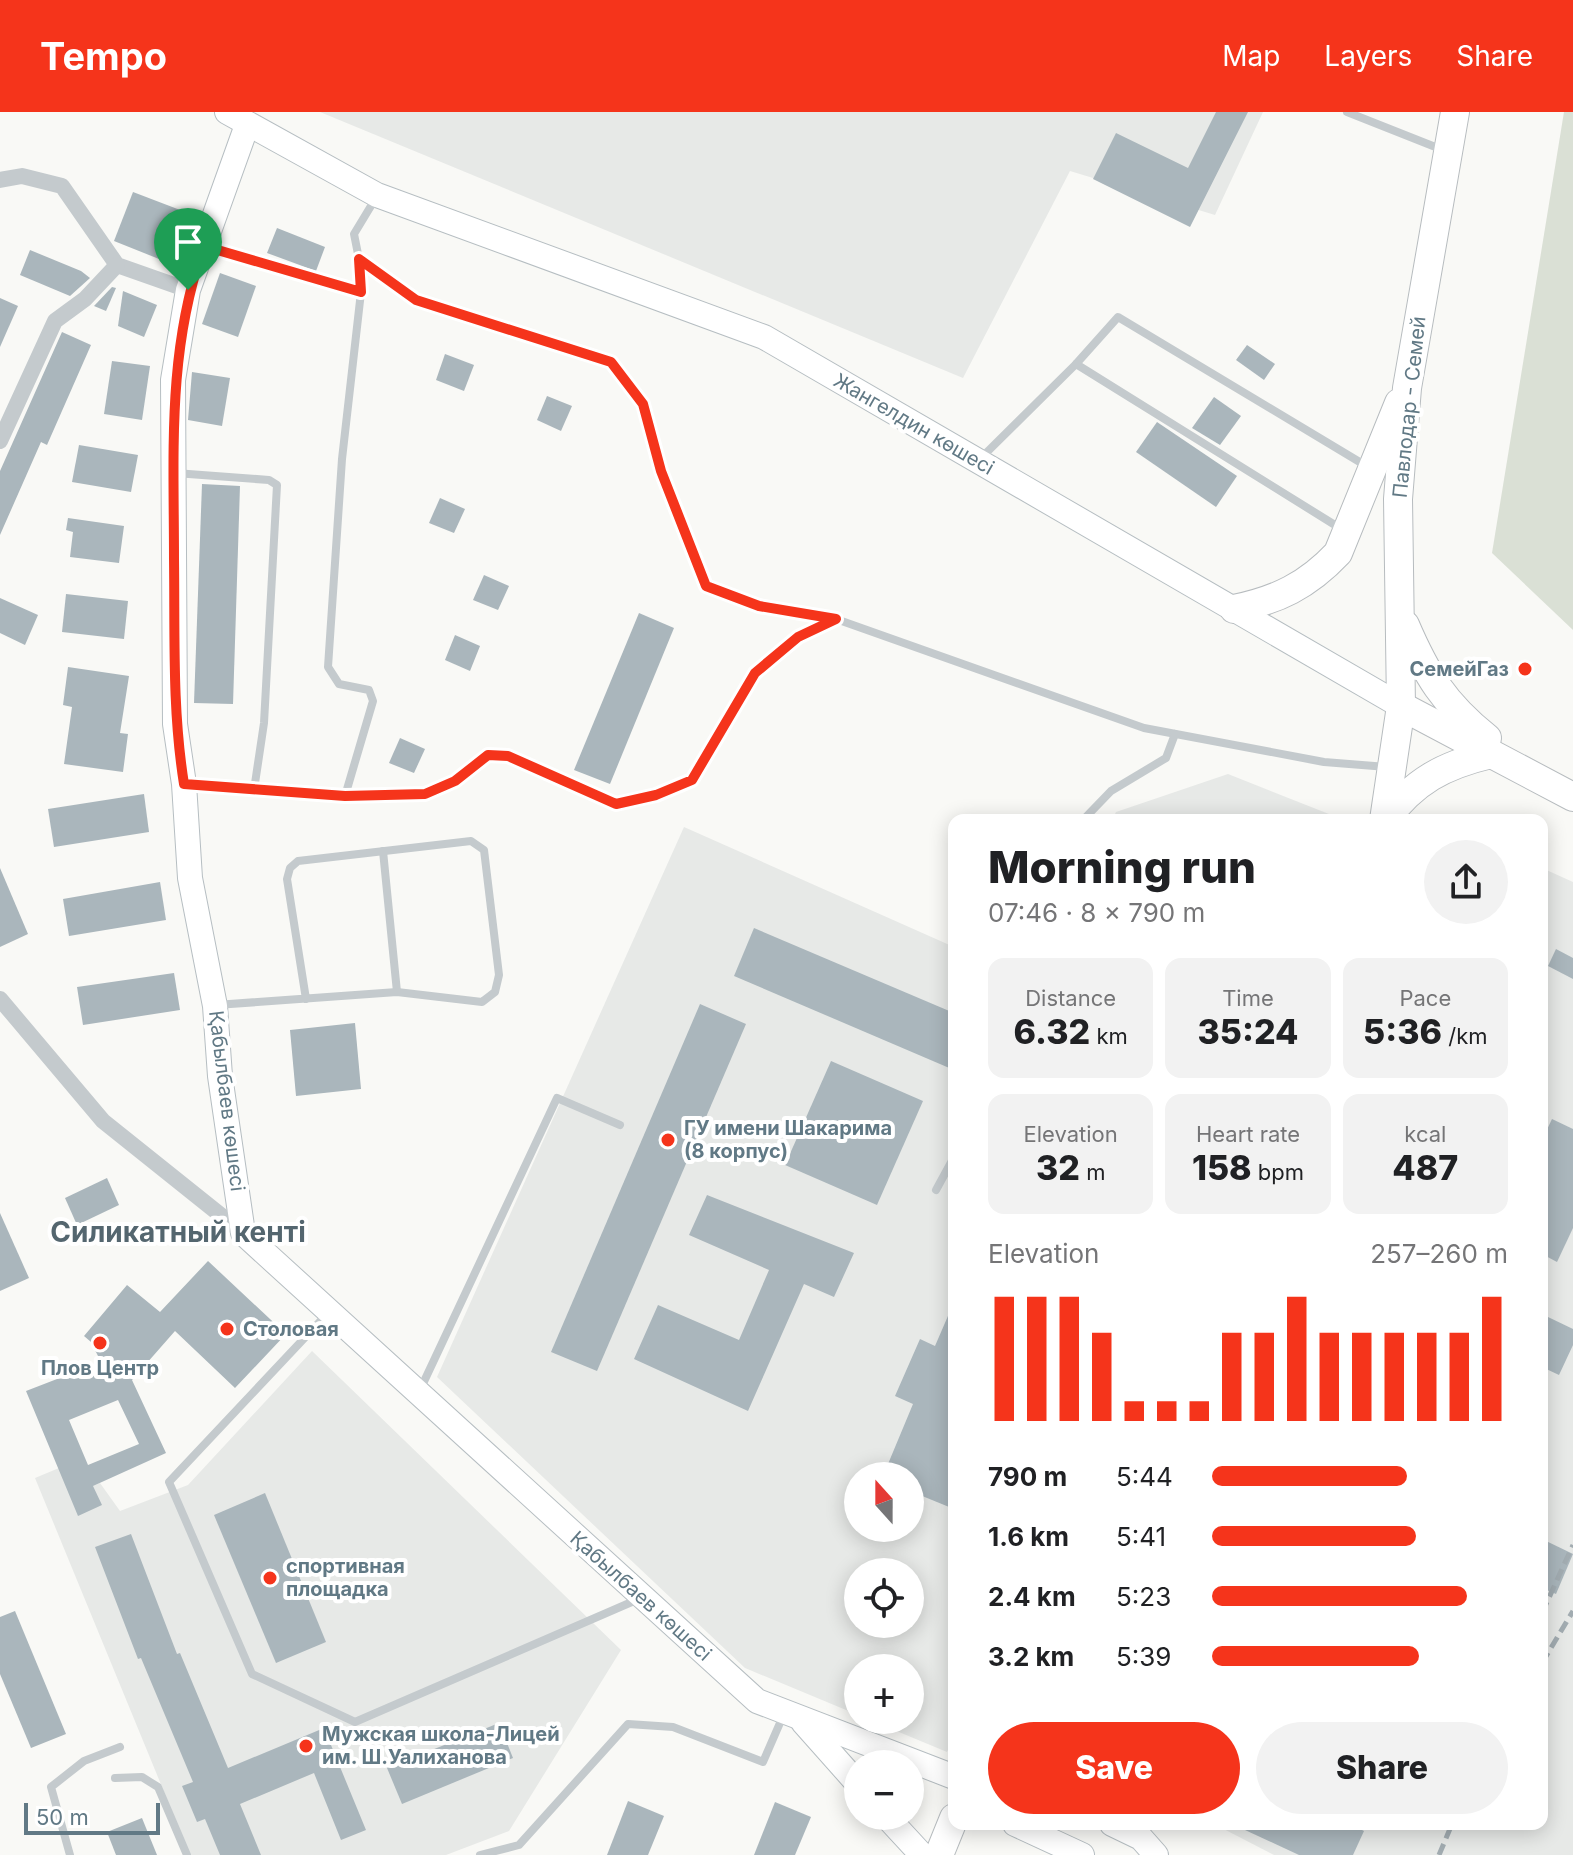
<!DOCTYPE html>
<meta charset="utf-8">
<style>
body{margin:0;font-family:Inter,sans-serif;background:#f2f2f2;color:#202124;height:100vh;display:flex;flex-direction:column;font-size:30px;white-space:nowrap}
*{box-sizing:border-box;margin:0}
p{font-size:26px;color:#757577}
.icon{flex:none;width:44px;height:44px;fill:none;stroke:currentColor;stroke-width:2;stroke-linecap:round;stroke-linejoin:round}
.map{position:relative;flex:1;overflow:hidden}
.drawer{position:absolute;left:948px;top:702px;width:600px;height:1016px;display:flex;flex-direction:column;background:#fff;border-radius:16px;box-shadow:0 4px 20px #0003}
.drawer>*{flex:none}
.needle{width:52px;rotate:339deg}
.fabs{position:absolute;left:844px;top:1350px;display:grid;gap:16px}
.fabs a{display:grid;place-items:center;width:80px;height:80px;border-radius:50%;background:#fff;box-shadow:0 4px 20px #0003;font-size:40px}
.scale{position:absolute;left:24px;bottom:20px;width:136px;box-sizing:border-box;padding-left:8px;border:4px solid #617985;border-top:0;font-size:22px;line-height:28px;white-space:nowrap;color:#617985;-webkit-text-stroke:6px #fff;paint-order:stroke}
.pin{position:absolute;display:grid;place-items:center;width:68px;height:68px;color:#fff;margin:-82px -34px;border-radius:50% 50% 50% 0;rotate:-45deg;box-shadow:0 0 8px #0007}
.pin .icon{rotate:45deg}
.round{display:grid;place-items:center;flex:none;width:84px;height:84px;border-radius:42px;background:#f2f2f2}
.headline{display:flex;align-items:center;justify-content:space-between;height:136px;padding:0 40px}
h1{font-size:44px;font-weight:800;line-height:60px}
.figures{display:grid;grid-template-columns:repeat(3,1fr);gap:12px;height:136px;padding:8px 40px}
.figures div{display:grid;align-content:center;border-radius:16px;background:#f2f2f2;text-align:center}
.figures b{font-size:34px;font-weight:800}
.figures small{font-size:22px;font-weight:400}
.figures p{font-size:22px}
.chart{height:224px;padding:16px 40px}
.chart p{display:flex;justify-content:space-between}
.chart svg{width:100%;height:144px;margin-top:8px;stroke:#f5341b;stroke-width:6}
.primary-button{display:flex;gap:16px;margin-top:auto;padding:16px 40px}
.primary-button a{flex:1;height:92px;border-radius:48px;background:#f5341b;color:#fff;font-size:32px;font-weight:800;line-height:92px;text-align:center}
.primary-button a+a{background:#f2f2f2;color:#202124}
ul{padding:0 40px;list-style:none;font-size:26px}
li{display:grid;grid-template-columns:128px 96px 1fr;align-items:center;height:60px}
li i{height:20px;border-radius:10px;background:#f5341b}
header{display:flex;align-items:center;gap:48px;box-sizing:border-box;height:112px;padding:0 40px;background:#f5341b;color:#fff}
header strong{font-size:38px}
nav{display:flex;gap:44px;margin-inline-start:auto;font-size:28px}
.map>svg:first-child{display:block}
.built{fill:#e7e9e7;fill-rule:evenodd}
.green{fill:#dae0d5}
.building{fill:#aab6bc;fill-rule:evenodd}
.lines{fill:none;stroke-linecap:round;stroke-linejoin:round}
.secondary-casing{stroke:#b6bec2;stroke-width:26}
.trunk-casing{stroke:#b7bcbf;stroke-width:30}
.service{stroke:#c4cacd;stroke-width:8}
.minor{stroke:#c4cacd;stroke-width:16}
.secondary{stroke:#fff;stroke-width:24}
.trunk{stroke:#fff;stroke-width:28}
.rail{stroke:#a2acb1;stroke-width:5;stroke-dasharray:12 6;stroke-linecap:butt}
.route-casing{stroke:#fff;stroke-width:16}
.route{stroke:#f5341b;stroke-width:10}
.poi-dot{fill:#f5341b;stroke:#fff;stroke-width:3}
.labels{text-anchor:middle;stroke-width:8;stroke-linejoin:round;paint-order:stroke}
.street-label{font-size:20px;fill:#617985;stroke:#fff}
.poi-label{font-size:20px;font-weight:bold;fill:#617985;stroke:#fff;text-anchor:start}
.district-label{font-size:28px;font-weight:bold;fill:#54666f;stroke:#fff}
</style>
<header>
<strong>Tempo</strong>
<nav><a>Map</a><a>Layers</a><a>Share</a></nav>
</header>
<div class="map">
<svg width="1573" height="1743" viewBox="0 0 1573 1743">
<rect width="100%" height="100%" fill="#f9f9f6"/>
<g class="built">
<polygon points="320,0 1263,0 1215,103 1070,59 963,266"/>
<polygon points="1228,662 1334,704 1332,708 1112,708 1116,700"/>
<path d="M684,715L954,835V1625L947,1640L870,1608H910V1556H858V1603L745,1556L437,1265ZM858,1364H910V1416H858ZM858,1460H910V1512H858Z"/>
<polygon points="1542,756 1573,770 1573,1743 1274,1743 1214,1712 1542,1712"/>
<polygon points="312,1239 621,1538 509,1719 446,1743 190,1743 35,1366 59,1356 70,1383 100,1371 120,1399 188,1373"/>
</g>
<polygon class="green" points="1564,0 1573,0 1573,518 1492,441"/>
<g class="building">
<polygon points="1216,0 1248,0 1190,115 1093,67 1116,21 1188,56"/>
<polygon points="133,80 188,101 169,151 114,129"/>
<polygon points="277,116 325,135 316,159 267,141"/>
<polygon points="30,138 81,159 90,166 70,184 20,163"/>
<polygon points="220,161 256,174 238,225 202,212"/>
<polygon points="112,175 116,176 106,199 94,194"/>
<polygon points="123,179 157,193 144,225 118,214"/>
<polygon points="0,186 18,194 0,235"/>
<polygon points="62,220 91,233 47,333 41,330 0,423 0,359"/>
<polygon points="1247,233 1275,252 1264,268 1236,248"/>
<polygon points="445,242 474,253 464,279 436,268"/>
<polygon points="112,249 150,254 142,308 104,302"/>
<polygon points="192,260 230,266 222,314 188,308"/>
<polygon points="547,284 572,294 561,319 537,308"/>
<polygon points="1214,285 1241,304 1220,333 1192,316"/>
<polygon points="1157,310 1237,364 1216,395 1136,340"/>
<polygon points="79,333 138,343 131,380 72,370"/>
<polygon points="202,372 240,374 233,592 194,591"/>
<polygon points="440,386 465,397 454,421 429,411"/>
<polygon points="68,406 124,414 119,451 70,445 73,420 66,418"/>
<polygon points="484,463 509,474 498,498 473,488"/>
<polygon points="66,482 128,489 124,527 62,520"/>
<polygon points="0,486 38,503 25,533 0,521"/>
<polygon points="639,501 674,516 610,672 574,658"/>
<polygon points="455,523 480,534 470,559 445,548"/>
<polygon points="68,555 129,564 120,621 128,622 123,660 64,652 72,595 63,593"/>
<polygon points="400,626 425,637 414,661 389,651"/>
<polygon points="144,682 149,720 54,735 48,697"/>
<polygon points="0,756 28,822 0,835"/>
<polygon points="160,770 166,808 69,824 63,787"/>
<polygon points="754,816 954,901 954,958 734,864"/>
<polygon points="1556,837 1573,846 1573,867 1548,854"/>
<polygon points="174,861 180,898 83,913 77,875"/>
<polygon points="700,892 746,912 597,1259 551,1240"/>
<polygon points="355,911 361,977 296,984 290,918"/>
<polygon points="831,949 923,989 877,1093 785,1053"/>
<polygon points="1552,1007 1573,1017 1573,1116 1557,1150 1542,1142 1542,1028"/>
<polygon points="107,1066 119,1093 77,1113 65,1086"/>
<polygon points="707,1083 854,1141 834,1185 804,1172 748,1299 634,1247 658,1193 739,1228 769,1158 689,1123"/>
<polygon points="0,1101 29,1166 0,1179"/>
<path d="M208,1149L286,1222L235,1276L175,1219L132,1268L166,1341L93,1374L102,1393L78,1404L26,1279L101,1250L91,1230L84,1224L127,1173L160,1200ZM118,1288L139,1332L88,1353L69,1308Z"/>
<polygon points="954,1190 954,1397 910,1379 910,1364 883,1364 913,1292 895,1284 920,1227 935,1234"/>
<polygon points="1548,1205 1573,1217 1573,1233 1559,1263 1542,1255 1542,1217"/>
<polygon points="265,1381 326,1530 276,1551 214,1403"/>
<polygon points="131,1422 177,1542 180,1541 228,1656 324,1616 366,1718 341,1728 314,1661 240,1692 261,1743 220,1743 205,1707 197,1710 182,1674 193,1670 141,1546 138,1547 95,1435"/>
<polygon points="1542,1427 1573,1442 1556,1482 1542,1476"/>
<polygon points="15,1499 66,1622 31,1636 0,1562 0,1505"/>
<polygon points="499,1611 513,1646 402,1692 387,1656"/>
<polygon points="628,1689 664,1704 648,1743 607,1743"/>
<polygon points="775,1690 811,1705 795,1743 754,1743"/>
<polygon points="142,1706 157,1743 116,1743 107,1720"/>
<polygon points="1232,1712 1350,1712 1364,1719 1353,1743 1299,1743"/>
</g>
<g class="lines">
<g class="secondary-casing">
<g id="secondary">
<polyline points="227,0 377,83 764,225 1401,594"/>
<polyline points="247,13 188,178 173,268 175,612 184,672 190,766 215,894 220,964 243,1121 757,1589 954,1665"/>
<polyline points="803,1610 858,1672"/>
<polyline points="886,1704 922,1743"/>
<polyline points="1015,1712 1082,1743"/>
<polyline points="1112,1712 1141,1726 1156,1743"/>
</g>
</g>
<g class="trunk-casing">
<g id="trunk">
<path d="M1234,497C1277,488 1307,474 1338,441L1399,291"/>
<path d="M1405,513C1426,562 1444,592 1487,626"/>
<polyline points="1401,594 1573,685"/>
<polyline points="1384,708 1401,594 1398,387 1407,276 1455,0"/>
<path d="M1385,708C1414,669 1444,653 1491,642"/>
<polyline points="939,1743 954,1706"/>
</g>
</g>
<g class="service">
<polyline points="1347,0 1443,38"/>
<polyline points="377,84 354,122 359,147 416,188 611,250 643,292 661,359 706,474 735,488 759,494 836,507 1144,616 1324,650 1387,655"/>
<polyline points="208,136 361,180"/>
<polyline points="1076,252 1343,418"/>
<polyline points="979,348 1076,252 1118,205 1368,355"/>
<polyline points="175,361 269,368 277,373 264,611 254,678"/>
<polyline points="185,672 345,684 425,682 455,669 488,643 508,644 616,692 656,683 692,668 755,561 798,525 835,508"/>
<polyline points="345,684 373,589 369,578 339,572 328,555 342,347 361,180 359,147"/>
<polyline points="1083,708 1111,679 1166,646 1175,622"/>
<polyline points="383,739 397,880"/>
<polyline points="216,893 397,880 482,890 495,880 499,863 484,738 471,729 298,749 290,756 287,767 306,887"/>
<polyline points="936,1078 954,1045"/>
<polyline points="328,1201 169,1370 252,1562 355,1610 641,1486"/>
<polyline points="420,1278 557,986 620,1013"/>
<polyline points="115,1666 142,1665 158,1675 187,1743"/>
<polyline points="70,1743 51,1675 84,1649 120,1635"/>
<polyline points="480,1743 519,1733 628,1612 673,1615 763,1650 783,1604"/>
</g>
<g class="minor">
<polyline points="0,68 22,64 62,74 117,153 188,178"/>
<polyline points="0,329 55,209 85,187 117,153"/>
<polyline points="0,887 103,1009 243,1121"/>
</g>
<use href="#secondary" class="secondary"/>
<use href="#trunk" class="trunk"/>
<g class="rail">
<polyline points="1542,1501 1573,1433"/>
<polyline points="1542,1551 1573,1499"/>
<polyline points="1439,1743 1452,1712"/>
</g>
</g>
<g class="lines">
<g class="route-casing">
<path id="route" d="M204,134L361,180L359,147L416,188L611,250L643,292L661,359L706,474L759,494L836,507L798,525L755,561L692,668L656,683L616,692L508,644L488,643L455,669L425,682L345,684L184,672C172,597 175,523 174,447C174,339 167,238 204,134Z"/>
</g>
<use href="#route" class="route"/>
</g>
<g class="poi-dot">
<circle cx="1525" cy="557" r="8"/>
<circle cx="668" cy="1028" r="8"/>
<circle cx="227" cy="1217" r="8"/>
<circle cx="100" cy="1231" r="8"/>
<circle cx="270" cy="1466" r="8"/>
<circle cx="306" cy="1634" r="8"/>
</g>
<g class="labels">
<g class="street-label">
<text transform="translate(1409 295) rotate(-84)" y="7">Павлодар - Семей</text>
<text transform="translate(914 312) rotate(30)" y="7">Жангелдин көшесі</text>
<text transform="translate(227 989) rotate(83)" y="7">Қабылбаев көшесі</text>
<text transform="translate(641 1484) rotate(42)" y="7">Қабылбаев көшесі</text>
</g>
<g class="poi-label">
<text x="1509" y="564" text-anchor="end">СемейГаз</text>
<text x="684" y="1023">ГУ имени Шакарима<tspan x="684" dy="23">(8 корпус)</tspan></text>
<text x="243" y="1224">Столовая</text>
<text x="100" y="1263" text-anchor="middle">Плов Центр</text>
<text x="286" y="1461">спортивная<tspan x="286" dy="23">площадка</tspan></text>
<text x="322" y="1629">Мужская школа-Лицей<tspan x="322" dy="23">им. Ш.Уалиханова</tspan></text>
</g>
<g class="district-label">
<text x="178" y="1130">Силикатный кенті</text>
</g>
</g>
</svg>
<div class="fabs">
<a><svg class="needle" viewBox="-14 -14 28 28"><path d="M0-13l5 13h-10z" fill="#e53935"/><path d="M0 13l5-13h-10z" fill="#757577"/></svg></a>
<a><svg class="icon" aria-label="locate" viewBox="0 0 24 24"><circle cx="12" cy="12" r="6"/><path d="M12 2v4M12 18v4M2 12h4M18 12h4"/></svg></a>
<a>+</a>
<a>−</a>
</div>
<div class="scale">50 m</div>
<div class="pin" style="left:188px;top:178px;background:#1e9e55"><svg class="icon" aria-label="arrive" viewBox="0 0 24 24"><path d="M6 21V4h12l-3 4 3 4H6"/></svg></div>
<section class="drawer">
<div class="headline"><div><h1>Morning run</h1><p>07:46 · 8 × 790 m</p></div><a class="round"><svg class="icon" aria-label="share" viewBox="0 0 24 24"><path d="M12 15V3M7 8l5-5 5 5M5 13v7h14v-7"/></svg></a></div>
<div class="figures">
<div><p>Distance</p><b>6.32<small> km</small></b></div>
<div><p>Time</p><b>35:24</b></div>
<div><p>Pace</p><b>5:36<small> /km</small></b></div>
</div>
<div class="figures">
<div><p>Elevation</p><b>32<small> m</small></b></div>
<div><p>Heart rate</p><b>158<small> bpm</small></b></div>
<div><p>kcal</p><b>487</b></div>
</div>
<div class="chart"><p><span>Elevation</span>257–260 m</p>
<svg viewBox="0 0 160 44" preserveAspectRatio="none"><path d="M5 44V6M15 44V6M25 44V6M35 44V17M45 44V38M55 44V38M65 44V38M75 44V17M85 44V17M95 44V6M105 44V17M115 44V17M125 44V17M135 44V17M145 44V17M155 44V6"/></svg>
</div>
<ul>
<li><b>790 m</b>5:44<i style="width:66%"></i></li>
<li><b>1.6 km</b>5:41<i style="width:69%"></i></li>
<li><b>2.4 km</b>5:23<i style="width:86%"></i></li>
<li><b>3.2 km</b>5:39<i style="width:70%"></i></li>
</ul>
<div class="primary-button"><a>Save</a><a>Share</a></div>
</section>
</div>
